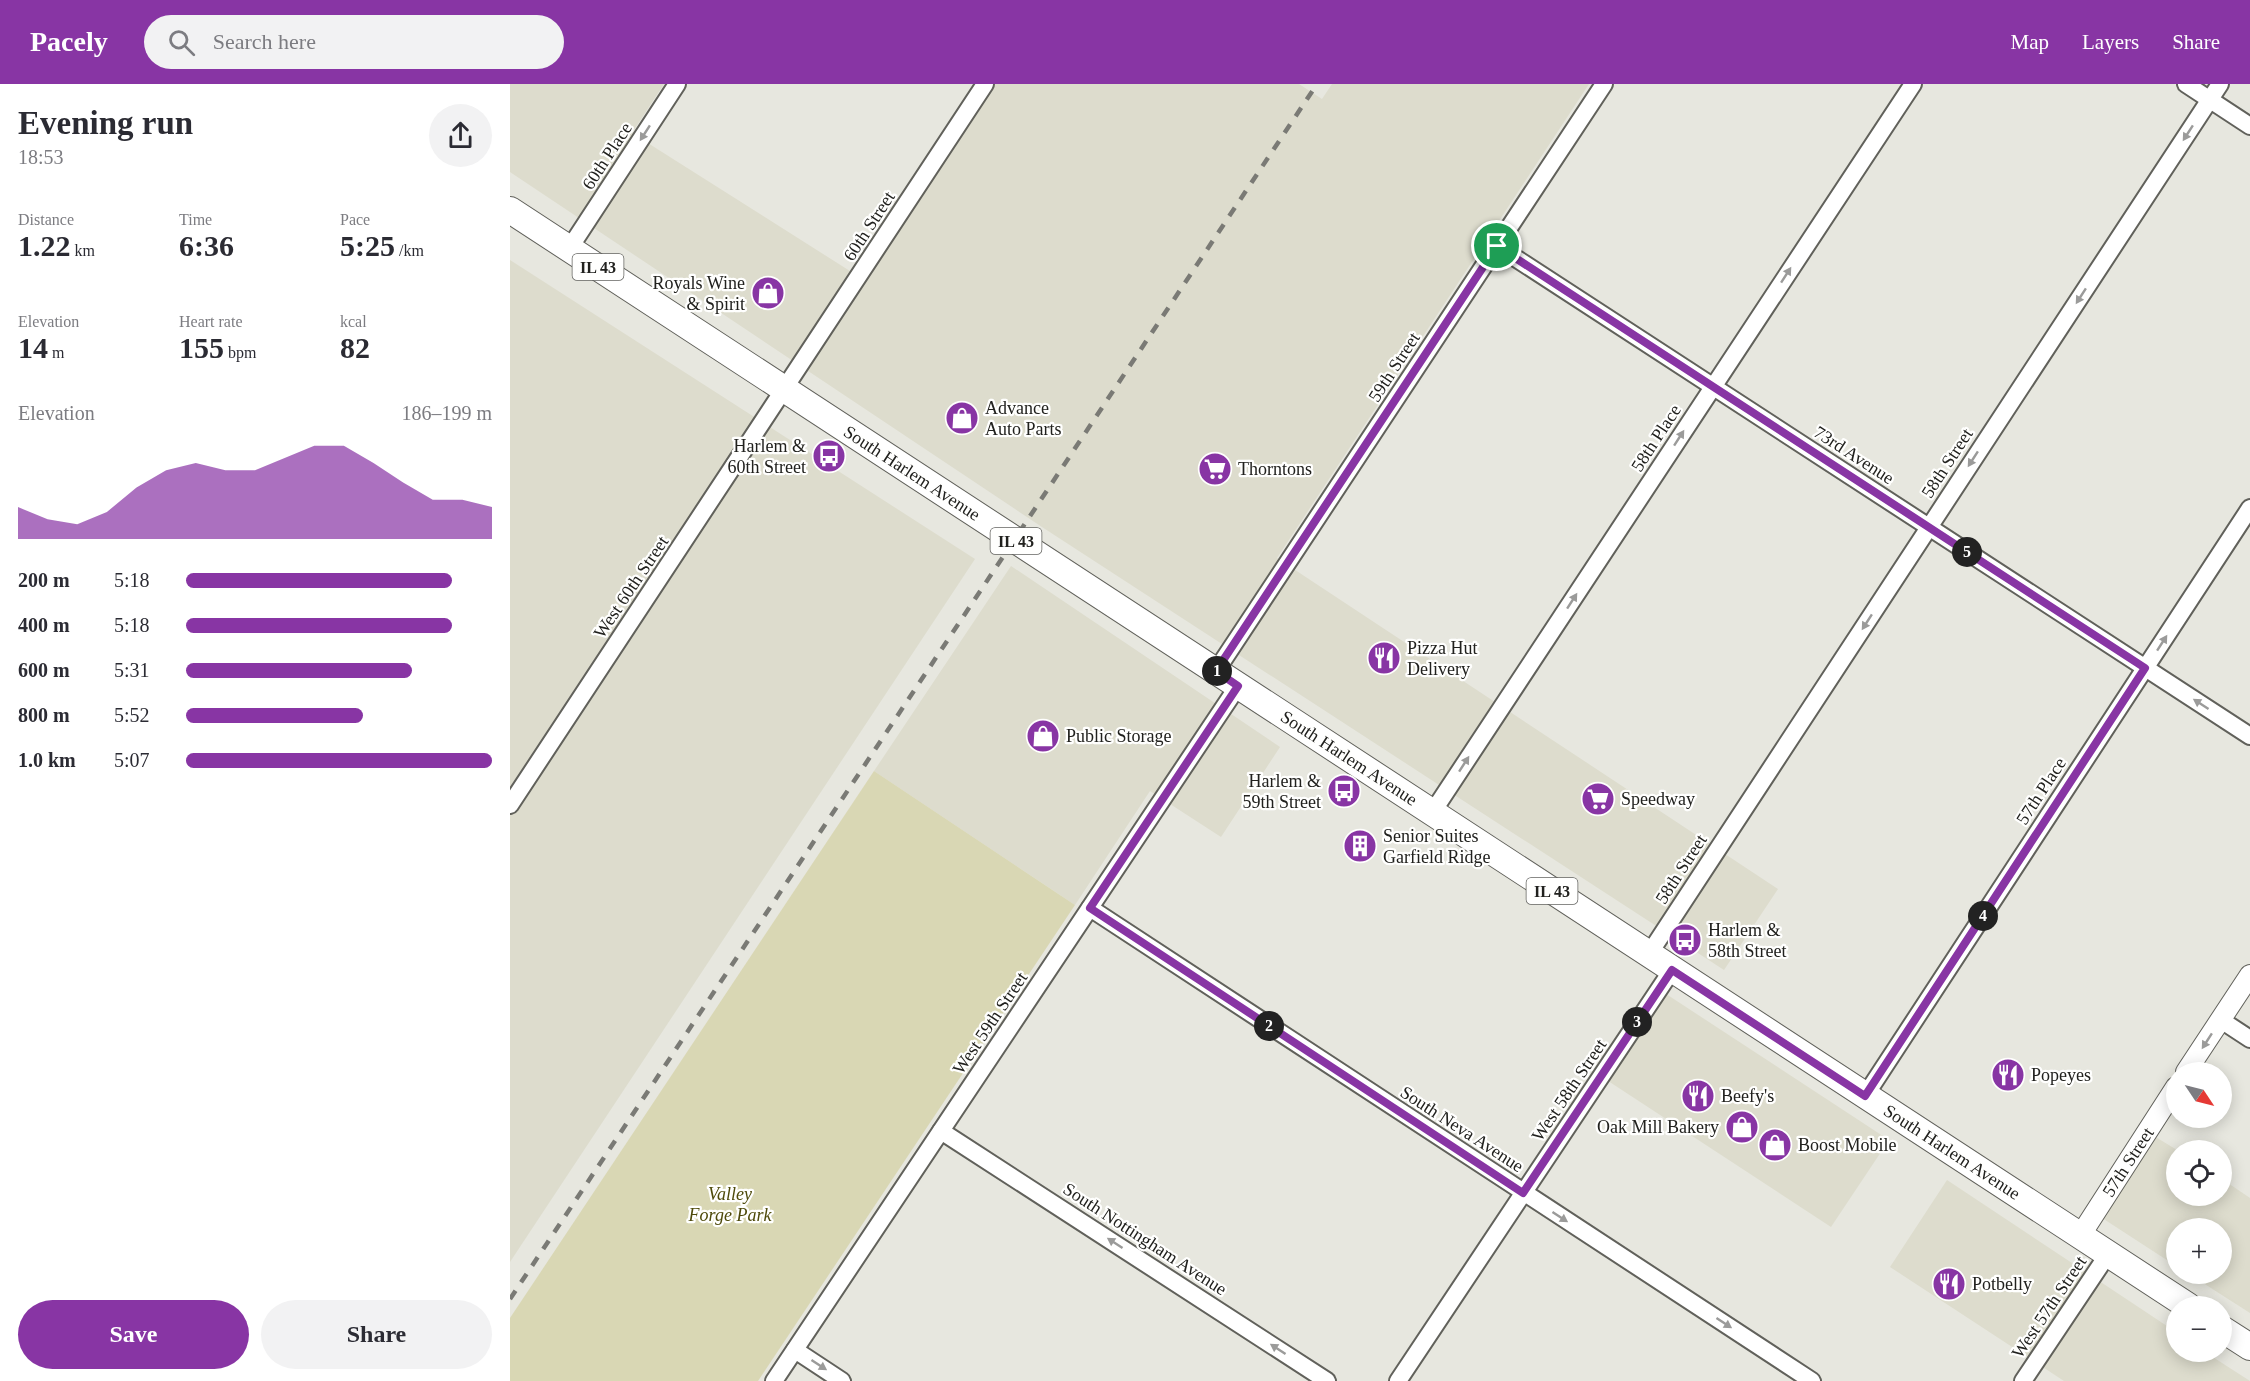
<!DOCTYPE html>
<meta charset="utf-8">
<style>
body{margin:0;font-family:"Times New Roman",serif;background:#f2f2f3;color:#2b2b33;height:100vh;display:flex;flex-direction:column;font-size:22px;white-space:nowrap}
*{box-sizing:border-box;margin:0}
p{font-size:20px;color:#7c7c81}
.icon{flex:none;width:33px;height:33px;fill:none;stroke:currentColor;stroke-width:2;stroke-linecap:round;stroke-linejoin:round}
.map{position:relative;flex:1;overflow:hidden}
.sheet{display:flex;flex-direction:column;background:#fff;width:510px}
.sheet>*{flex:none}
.needle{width:39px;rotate:125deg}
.tools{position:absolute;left:1656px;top:978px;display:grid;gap:12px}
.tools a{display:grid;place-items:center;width:66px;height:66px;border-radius:50%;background:#fff;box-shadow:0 3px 15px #0003;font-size:30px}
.pin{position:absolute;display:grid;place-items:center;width:51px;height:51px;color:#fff;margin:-26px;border:3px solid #fff;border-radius:50%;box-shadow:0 2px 6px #0007}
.km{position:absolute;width:30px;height:30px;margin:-15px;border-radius:50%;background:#222;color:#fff;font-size:16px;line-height:30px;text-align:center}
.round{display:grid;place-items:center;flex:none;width:63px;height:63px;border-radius:32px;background:#f2f2f3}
.summary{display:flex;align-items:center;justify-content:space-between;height:102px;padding:0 18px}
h1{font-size:33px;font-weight:800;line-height:45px}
.figures{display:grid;grid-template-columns:repeat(3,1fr);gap:9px;height:102px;padding:6px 18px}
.figures div{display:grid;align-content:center}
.figures b{font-size:30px;font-weight:800}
.figures small{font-size:16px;font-weight:400}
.figures p{font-size:16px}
.chart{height:168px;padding:12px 18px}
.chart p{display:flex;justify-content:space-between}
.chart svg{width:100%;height:108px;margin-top:6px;fill:#8835a4;opacity:.7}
.button{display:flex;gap:12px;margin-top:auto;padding:12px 18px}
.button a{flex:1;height:69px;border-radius:36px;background:#8835a4;color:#fff;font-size:24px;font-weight:800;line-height:69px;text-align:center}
.button a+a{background:#f2f2f3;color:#2b2b33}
ul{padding:0 18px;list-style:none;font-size:20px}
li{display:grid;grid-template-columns:96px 72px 1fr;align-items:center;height:45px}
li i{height:15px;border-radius:8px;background:#8835a4}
header{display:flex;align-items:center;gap:36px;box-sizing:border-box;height:84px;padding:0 30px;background:#8835a4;color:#fff}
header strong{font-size:28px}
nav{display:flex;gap:33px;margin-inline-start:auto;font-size:21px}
.search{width:420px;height:54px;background:#f2f2f3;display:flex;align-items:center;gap:15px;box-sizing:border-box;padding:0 21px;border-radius:33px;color:#7c7c81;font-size:22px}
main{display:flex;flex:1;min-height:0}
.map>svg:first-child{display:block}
.built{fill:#dddccd}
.green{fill:#d9d7b4}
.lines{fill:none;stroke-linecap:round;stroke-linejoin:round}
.minor-casing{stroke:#61615b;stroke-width:20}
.tertiary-casing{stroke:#61615b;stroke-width:22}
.primary-casing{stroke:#61615b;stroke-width:28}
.minor{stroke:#fff;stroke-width:16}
.tertiary{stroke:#fff;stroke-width:20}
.primary{stroke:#fff;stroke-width:26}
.rail{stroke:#7a7a75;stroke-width:4.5;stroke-dasharray:10 10;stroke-linecap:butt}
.oneway{fill:#9b9b9a}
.route-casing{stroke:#fff;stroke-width:12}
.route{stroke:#8835a4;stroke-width:8}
.labels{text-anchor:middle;stroke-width:4.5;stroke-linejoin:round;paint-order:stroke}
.shield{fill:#fffffe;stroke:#646461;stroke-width:1.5}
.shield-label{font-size:16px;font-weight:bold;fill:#21211e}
.street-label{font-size:18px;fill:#21211e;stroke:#fffffe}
.poi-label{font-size:18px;fill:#21211e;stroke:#fffffe;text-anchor:start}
.park-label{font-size:18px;font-style:italic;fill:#4e4a0a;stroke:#fffffe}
</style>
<header>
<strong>Pacely</strong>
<div class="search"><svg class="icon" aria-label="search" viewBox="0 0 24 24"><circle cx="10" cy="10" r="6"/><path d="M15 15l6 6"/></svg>Search here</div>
<nav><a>Map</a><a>Layers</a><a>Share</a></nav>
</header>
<main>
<section class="sheet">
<div class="summary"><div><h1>Evening run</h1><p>18:53</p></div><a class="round"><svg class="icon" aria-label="share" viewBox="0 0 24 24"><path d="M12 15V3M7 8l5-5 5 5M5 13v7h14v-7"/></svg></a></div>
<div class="figures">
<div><p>Distance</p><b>1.22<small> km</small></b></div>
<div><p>Time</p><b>6:36</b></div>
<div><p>Pace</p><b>5:25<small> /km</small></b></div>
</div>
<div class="figures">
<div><p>Elevation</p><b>14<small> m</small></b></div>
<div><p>Heart rate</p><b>155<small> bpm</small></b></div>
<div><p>kcal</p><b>82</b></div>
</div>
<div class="chart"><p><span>Elevation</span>186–199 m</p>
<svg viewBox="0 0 160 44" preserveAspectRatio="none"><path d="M0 44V31L10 36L20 38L30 33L40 23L50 16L60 13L70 16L80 16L90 11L100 6L110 6L120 13L130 21L140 28L150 28L160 31V44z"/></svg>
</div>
<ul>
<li><b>200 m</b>5:18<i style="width:87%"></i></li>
<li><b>400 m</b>5:18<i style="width:87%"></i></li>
<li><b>600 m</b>5:31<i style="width:74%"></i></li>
<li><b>800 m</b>5:52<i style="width:58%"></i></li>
<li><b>1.0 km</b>5:07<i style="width:100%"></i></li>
</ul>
<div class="button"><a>Save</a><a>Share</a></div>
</section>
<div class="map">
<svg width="1740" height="1297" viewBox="0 0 1740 1297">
<rect width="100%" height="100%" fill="#e7e7df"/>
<g class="built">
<polygon points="0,0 154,0 122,49 351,194 479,0 789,0 812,15 822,0 1079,0 767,474 1268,805 1214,886 532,443 0,88"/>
<polygon points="0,176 465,475 0,1178"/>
<polygon points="501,482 770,663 711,753 640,707 565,821 364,687"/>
<polygon points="1147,904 1379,1056 1321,1143 1089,991"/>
<polygon points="1639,1049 1667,1066 1666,1112 1712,1112 1712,1095 1740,1114 1740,1229 1679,1190 1712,1190 1712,1144 1666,1144 1666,1182 1586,1130"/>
<polygon points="1437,1096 1666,1248 1666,1268 1695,1268 1740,1297 1554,1297 1380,1183"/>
</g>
<polygon class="green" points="364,687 565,821 248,1297 0,1297 0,1234"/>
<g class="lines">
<g class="minor-casing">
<g id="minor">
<polyline points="1676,0 1740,42"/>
<polyline points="987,162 1740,652"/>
<polyline points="59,165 167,0"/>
<polyline points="706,587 1094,0"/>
<polyline points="0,721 475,0"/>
<polyline points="922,729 1403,0"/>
<polyline points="580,824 1302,1297"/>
<polyline points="1139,870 1710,0"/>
<polyline points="1711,936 1740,955"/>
<polyline points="1355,1012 1740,424"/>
<polyline points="431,1047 817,1297"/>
<polyline points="285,1266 332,1297"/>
<polyline points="264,1297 728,602"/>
<polyline points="888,1297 1162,886"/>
<polyline points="1513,1297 1598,1170"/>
</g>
</g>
<g class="tertiary-casing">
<g id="tertiary">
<polyline points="1676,988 1740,891"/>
<polyline points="1570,1152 1666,1003"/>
</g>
</g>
<g class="primary-casing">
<g id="primary">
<polyline points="0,126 1678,1222"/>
<polyline points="1712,1245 1740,1263"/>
</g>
</g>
<use href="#minor" class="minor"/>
<use href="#tertiary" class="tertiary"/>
<use href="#primary" class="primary"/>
<polyline class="rail" points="0,1215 807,0"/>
</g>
<defs><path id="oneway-solid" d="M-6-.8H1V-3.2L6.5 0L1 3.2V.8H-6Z" transform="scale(1.5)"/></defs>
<g class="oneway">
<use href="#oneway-solid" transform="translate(135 49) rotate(123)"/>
<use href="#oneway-solid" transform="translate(1678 49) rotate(123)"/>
<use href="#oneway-solid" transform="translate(1276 191) rotate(-57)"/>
<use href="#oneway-solid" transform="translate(1571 212) rotate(123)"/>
<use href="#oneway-solid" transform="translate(1169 354) rotate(-57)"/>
<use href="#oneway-solid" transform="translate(1463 375) rotate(123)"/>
<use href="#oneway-solid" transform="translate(1062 517) rotate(-57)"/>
<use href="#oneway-solid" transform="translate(1357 538) rotate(123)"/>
<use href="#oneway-solid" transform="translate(1652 559) rotate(-57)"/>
<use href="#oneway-solid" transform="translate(1691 620) rotate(-147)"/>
<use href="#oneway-solid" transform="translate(954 680) rotate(-57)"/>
<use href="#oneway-solid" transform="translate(1697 957) rotate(123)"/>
<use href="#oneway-solid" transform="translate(1050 1133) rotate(33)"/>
<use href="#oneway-solid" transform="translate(605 1159) rotate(-147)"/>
<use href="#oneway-solid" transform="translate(1214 1239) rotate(33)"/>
<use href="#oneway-solid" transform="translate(768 1265) rotate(-147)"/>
<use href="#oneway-solid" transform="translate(309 1281) rotate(33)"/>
</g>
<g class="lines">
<g class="route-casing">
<polygon id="route" points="987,162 1635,584 1355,1012 1162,886 1013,1109 580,824 728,602 706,587"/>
</g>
<use href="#route" class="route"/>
</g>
<defs>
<g id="shop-disc" transform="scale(1.725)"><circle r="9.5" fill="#8835a4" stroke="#fffffe"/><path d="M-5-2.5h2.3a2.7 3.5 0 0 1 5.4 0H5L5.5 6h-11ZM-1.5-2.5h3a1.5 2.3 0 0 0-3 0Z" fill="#fff"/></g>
<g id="bus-disc" transform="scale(1.725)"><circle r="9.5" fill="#8835a4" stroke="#fffffe"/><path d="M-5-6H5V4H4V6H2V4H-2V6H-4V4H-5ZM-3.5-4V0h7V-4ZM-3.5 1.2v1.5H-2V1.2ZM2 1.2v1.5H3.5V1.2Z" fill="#fff"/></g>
<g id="supermarket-disc" transform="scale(1.725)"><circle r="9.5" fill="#8835a4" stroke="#fffffe"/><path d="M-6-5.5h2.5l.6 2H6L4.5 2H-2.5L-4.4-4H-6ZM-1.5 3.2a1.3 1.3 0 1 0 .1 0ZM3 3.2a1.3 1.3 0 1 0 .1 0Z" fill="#fff"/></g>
<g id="restaurant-disc" transform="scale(1.725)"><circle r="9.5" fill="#8835a4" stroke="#fffffe"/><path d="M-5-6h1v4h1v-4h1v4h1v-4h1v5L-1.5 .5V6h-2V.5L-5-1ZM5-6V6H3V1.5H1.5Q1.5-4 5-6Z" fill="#fff"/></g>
<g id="building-disc" transform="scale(1.725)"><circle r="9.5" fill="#8835a4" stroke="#fffffe"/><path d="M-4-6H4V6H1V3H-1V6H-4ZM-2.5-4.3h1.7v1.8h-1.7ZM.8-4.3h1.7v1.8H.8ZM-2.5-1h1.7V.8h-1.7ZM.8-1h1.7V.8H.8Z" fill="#fff"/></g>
</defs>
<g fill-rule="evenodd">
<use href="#shop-disc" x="258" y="209"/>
<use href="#shop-disc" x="452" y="334"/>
<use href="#bus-disc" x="319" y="372"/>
<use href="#supermarket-disc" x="705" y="385"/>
<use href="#restaurant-disc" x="874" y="574"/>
<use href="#shop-disc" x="533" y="652"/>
<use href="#bus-disc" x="834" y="707"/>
<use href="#supermarket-disc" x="1088" y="715"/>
<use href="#building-disc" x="850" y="762"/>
<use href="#bus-disc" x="1175" y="856"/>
<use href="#restaurant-disc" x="1498" y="991"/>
<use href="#restaurant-disc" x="1188" y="1012"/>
<use href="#shop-disc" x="1232" y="1043"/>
<use href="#shop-disc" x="1265" y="1061"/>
<use href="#restaurant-disc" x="1439" y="1200"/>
</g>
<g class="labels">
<g class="shield">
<rect x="62.5" y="170" width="51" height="26" rx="4.5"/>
<rect x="480.5" y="444" width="51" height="26" rx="4.5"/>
<rect x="1016.5" y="794" width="51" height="26" rx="4.5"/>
</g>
<g class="shield-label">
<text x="88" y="189">IL 43</text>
<text x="506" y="463">IL 43</text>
<text x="1042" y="813">IL 43</text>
</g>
<g class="street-label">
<text transform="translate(97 72) rotate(-57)" y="6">60th Place</text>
<text transform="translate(359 142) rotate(-57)" y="6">60th Street</text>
<text transform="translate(884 283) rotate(-57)" y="6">59th Street</text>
<text transform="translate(1146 354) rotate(-57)" y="6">58th Place</text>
<text transform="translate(1344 371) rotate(33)" y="6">73rd Avenue</text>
<text transform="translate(1437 379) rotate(-57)" y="6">58th Street</text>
<text transform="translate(402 389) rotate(33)" y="6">South Harlem Avenue</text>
<text transform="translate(121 503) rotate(-56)" y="6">West 60th Street</text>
<text transform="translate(839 674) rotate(33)" y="6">South Harlem Avenue</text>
<text transform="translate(1531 707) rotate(-57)" y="6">57th Place</text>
<text transform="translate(1171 785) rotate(-57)" y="6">58th Street</text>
<text transform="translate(480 939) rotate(-56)" y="6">West 59th Street</text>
<text transform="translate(1059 1006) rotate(-56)" y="6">West 58th Street</text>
<text transform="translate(952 1045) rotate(33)" y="6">South Neva Avenue</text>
<text transform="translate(1442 1068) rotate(33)" y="6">South Harlem Avenue</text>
<text transform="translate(1618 1078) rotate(-57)" y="6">57th Street</text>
<text transform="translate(635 1155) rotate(33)" y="6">South Nottingham Avenue</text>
<text transform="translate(1539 1223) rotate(-56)" y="6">West 57th Street</text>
</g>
<g class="poi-label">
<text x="235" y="205" text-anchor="end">Royals Wine<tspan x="235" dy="21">&amp; Spirit</tspan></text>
<text x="475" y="330">Advance<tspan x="475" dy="21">Auto Parts</tspan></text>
<text x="296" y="368" text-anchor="end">Harlem &amp;<tspan x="296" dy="21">60th Street</tspan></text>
<text x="728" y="391">Thorntons</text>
<text x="897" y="570">Pizza Hut<tspan x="897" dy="21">Delivery</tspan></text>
<text x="556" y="658">Public Storage</text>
<text x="811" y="703" text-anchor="end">Harlem &amp;<tspan x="811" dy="21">59th Street</tspan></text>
<text x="1111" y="721">Speedway</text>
<text x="873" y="758">Senior Suites<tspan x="873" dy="21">Garfield Ridge</tspan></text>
<text x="1198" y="852">Harlem &amp;<tspan x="1198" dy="21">58th Street</tspan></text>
<text x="1521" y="997">Popeyes</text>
<text x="1211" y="1018">Beefy's</text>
<text x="1209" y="1049" text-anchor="end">Oak Mill Bakery</text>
<text x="1288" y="1067">Boost Mobile</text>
<text x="1462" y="1206">Potbelly</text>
</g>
<g class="park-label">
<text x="220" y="1116">Valley<tspan x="220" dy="21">Forge Park</tspan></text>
</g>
</g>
</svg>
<div class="tools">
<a><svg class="needle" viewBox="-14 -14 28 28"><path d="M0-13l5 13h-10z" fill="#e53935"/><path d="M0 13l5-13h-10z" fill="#7c7c81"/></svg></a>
<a><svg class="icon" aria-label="locate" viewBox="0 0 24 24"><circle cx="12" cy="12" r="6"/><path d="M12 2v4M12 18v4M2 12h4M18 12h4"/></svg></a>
<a>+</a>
<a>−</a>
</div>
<div class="pin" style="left:987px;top:162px;background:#1e9e55"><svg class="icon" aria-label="arrive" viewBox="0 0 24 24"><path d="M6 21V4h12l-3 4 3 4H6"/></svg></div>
<b class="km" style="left:707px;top:587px">1</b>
<b class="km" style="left:759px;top:942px">2</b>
<b class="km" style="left:1127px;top:938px">3</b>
<b class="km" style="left:1473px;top:832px">4</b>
<b class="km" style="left:1457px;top:468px">5</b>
</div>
</main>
